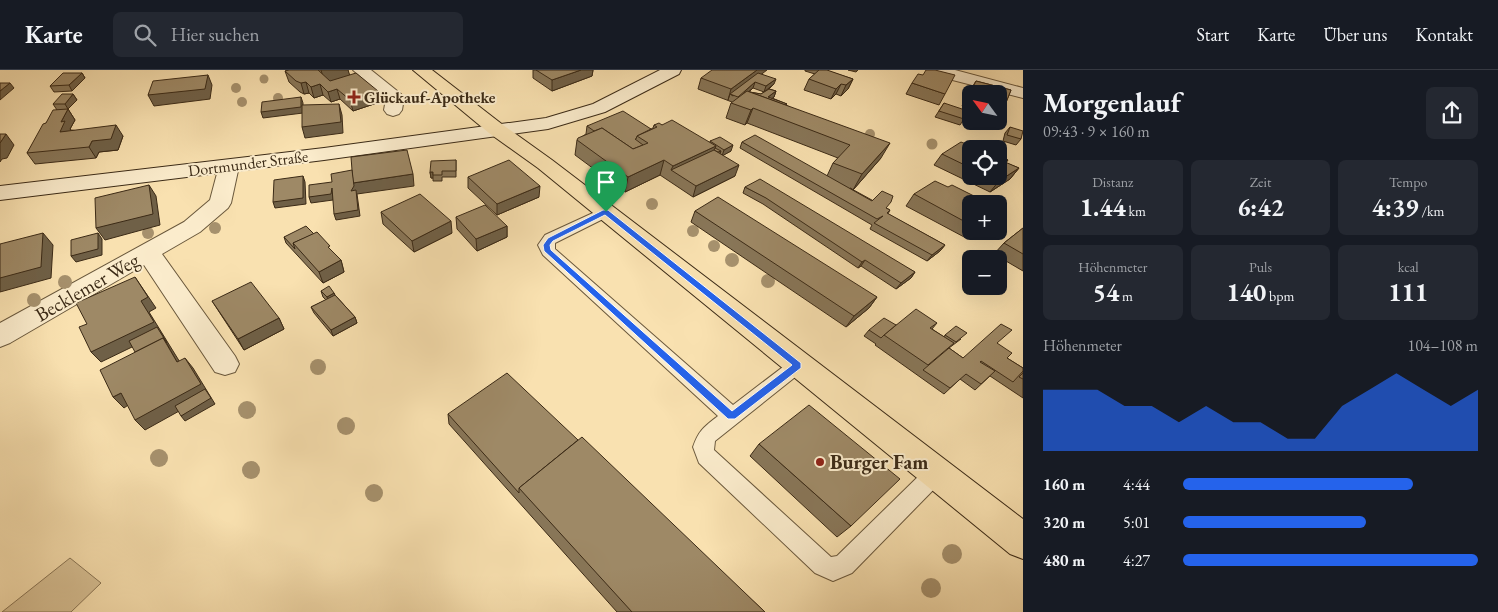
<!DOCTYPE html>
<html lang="de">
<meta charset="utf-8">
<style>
body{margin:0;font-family:"EB Garamond",serif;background:#242831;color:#f1f3f6;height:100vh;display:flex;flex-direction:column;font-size:19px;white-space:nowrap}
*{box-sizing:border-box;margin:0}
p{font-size:16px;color:#9ea1a6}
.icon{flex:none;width:28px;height:28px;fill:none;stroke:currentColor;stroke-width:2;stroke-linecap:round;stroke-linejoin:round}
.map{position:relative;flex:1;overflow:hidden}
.details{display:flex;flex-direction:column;background:#171b24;width:475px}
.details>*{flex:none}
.needle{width:32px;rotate:303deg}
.controls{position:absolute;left:962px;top:15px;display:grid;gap:10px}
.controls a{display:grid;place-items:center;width:45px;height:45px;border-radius:8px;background:#171b24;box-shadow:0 5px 20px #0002;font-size:25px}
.pin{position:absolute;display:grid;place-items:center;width:42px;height:42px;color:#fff;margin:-51px -21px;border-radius:50% 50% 50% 0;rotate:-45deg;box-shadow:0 0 5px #0007}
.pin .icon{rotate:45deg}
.round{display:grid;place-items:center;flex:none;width:52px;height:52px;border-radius:8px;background:#242831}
.summary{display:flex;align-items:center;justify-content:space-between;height:85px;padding:0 20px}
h1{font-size:28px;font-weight:700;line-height:38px}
.metrics{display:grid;grid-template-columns:repeat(3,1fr);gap:8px;height:85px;padding:5px 20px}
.metrics div{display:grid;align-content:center;border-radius:8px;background:#242831;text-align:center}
.metrics b{font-size:25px;font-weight:700}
.metrics small{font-size:14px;font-weight:400}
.metrics p{font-size:14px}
.chart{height:140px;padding:10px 20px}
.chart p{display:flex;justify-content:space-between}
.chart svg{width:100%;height:90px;margin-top:5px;fill:#2563eb;opacity:.7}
ul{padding:0 20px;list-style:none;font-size:16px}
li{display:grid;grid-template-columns:80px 60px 1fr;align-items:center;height:38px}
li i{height:12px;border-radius:6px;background:#2563eb}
header{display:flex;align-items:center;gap:30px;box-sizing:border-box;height:70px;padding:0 25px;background:#171b24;border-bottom:1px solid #363941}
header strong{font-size:24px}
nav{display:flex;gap:28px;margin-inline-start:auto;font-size:18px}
.search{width:350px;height:45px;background:#242831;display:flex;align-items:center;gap:12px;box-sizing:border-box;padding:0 18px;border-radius:8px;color:#9ea1a6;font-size:19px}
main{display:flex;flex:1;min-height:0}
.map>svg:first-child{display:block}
.green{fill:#d9c296;stroke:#8a7656}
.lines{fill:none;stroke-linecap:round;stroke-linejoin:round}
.lane-casing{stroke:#6a583c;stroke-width:2}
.street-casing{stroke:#6a583c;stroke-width:2}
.secondary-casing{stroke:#3b2a16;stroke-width:2}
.primary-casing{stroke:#3b2a16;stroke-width:2}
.lane{fill:#fbeccc;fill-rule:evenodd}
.street{fill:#fbeccc;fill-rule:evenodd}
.secondary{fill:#fbeccc;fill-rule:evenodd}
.primary{fill:#f9e1b0;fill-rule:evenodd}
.tree{fill:#a6916d}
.wall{fill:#887658;stroke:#3b2a16;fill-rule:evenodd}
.shaded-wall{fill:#6f6047;stroke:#3b2a16}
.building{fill:#9e8966;stroke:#3b2a16}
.route{fill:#2563eb;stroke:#fff;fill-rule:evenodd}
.poi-dot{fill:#8f2418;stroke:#fbeccc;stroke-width:2}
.labels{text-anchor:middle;stroke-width:4;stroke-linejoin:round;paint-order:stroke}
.far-poi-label{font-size:16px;font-weight:bold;fill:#3b2a16;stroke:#fbeccc;text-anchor:start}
.far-street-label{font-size:16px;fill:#3b2a16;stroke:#fbeccc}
.street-label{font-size:20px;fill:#3b2a16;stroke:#fbeccc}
.poi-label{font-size:20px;font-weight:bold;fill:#3b2a16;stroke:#fbeccc;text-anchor:start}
</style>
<header>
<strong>Karte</strong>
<div class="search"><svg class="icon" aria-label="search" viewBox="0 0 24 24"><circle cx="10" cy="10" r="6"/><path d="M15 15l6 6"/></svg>Hier suchen</div>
<nav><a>Start</a><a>Karte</a><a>Über uns</a><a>Kontakt</a></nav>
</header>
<main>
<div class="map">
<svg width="1023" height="542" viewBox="0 0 1023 542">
<rect width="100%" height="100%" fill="#f9e1b0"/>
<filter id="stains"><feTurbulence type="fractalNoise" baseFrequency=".004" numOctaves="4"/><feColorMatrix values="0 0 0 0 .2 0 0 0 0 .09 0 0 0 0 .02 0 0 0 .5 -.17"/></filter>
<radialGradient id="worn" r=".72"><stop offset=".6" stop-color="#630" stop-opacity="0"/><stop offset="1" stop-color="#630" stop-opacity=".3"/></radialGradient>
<polygon class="green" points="70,488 101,513 71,542 2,542"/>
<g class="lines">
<g class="lane-casing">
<path id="lane" d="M606,137L611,139L613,142L611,145L555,173V179L733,335L792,290L798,288L804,290L807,295L804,300L715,371L714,380L831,487L837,486L929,396L936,393L943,396L946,403L943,410L852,503L833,511L815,503L699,393L693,377C699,360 704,357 718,346L543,185L538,175L545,165Z"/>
</g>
<g class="street-casing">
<g id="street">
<polygon points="353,0 371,0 401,24 404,28 402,40 399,44 393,46 387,44 384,40 386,29"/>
<polygon points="927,0 955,0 1023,18 1023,28 929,4"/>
<polygon points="229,90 236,92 239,96 231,133 228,138 200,162 162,184 235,286 239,294 235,302 225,305 215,302 144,195 10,273 0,277 0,253 184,152 210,130 219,96 222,92"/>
</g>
</g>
<g class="secondary-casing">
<polygon id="secondary" points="660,0 681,0 679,4 605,42 548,59 324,90 0,130 0,116 324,78 546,48 593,34"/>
</g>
<g class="primary-casing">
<polygon id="primary" points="413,0 432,0 503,55 552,90 1023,449 1023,489 1010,484 538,98 489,63"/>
</g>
<use href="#lane" class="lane"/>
<use href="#street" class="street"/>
<use href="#secondary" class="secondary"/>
<use href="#primary" class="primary"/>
</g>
<g class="tree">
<circle cx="264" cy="9" r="4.5"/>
<circle cx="236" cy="18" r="5"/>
<circle cx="278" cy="28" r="5"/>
<circle cx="242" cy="32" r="5"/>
<circle cx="870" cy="64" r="5"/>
<circle cx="932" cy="74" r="5.5"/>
<circle cx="652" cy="134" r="6"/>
<circle cx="215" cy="158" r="6"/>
<circle cx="693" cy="161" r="6"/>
<circle cx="148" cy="163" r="6"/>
<circle cx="714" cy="176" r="6"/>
<circle cx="732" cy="190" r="7"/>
<circle cx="768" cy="211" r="7"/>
<circle cx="65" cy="212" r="7"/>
<circle cx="34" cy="230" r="7"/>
<circle cx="318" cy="297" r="8"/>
<circle cx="247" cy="340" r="9"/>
<circle cx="346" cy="356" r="9"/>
<circle cx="159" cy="388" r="9"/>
<circle cx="251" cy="400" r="9"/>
<circle cx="374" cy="423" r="9"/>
<circle cx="952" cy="484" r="10"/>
<circle cx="931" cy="518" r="10"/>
</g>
<g class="wall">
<polygon points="289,0 348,0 349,5 380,32 353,41 340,29 331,32 323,25 314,28 309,23 304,24 300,22 289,12 285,1"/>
<polygon points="533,0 593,0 592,6 552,21 533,8"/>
<polygon points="805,0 829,0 828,1 853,9 848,19 841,26 836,24 831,29 804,20 809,9 815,4 805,1"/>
<polygon points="848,0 858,0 856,2"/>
<polygon points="82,3 85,8 72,21 54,22 50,16"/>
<path d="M762,4L774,14L769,19L776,21L774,27L772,28L787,34L786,35L881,88L853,120L850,118L890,140L888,144L945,175L940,181L927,191L870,159L872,155L740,78L742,72L827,106L833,93L838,88L747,53L745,55L726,48L731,33L732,32L698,19L701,8ZM753,18L764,22L761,24L749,22Z"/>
<polygon points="976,11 1011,20 1005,35 999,43 999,24 971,24 971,39 962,36 969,22"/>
<polygon points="912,13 945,24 939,35 906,24"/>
<polygon points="73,24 77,30 68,39 75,50 70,59 71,60 123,66 118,80 99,82 96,88 35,94 27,83 46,53 57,40 53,34"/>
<polygon points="944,33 964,49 960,55 935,47"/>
<polygon points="654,55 662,55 710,73 710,71 731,81 723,85 735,106 693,127 660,105 625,122 575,85 577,70 586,64 587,56 651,59 653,58"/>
<polygon points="1010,57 1021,69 1016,75 1003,71 1005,63"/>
<polygon points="971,79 971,106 999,106 999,86 1008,90 1006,93 1019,98 1010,109 990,122 934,95 942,84"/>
<polygon points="456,90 456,107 442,107 442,111 433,111 433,108 431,108 430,102"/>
<polygon points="468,107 539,127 497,145 468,118"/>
<polygon points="745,117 915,202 911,208 896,219 861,196 858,198 763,134 743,123"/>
<polygon points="914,124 971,134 971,161 975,161 966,168 906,136"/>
<polygon points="695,141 877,227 869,238 846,257 691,152"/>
<polygon points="381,142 452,163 414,182 383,154"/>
<polygon points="456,147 507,156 507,167 477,181 457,159"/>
<polygon points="1023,158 1023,201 994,184 1004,173"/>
<polygon points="284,167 332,181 341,190 344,202 323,213 286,173"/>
<polygon points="321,221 334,223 335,225 355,247 357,253 333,266 314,243 311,237 326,230 323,227"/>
<polygon points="212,231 279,248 284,259 244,280"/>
<polygon points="937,253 932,259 944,267 945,265 961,269 949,278 963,288 997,273 1007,288 1023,298 1023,328 990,306 975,320 960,309 944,324 875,275 876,274 864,266 869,260 896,255"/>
<polygon points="448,344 578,370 765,542 617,542 449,354"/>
<polygon points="759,374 851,456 837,467 750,386"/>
</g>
<g class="shaded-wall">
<polygon points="321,0 348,0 350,6 325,14"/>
<polygon points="581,0 593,0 592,6 552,21 552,10"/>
<polygon points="757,0 767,0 733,26 730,24 728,30 731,19"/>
<polygon points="82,3 85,8 72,21 69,15"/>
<polygon points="208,5 212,15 210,29 154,36 148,25"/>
<polygon points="776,9 774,14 764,22 766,16"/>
<polygon points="853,9 848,19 841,26 846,15"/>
<polygon points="306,12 309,23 304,24 301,13"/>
<polygon points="755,12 753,18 743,26 745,21"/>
<polygon points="10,13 14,18 0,30 0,21"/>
<polygon points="320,14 323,25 314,28 311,17"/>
<polygon points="841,14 836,24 831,29 836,19"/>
<polygon points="337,19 340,29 331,32 328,22"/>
<polygon points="378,21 380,32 353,41 350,30"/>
<polygon points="776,21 774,27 766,33 768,27"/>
<polygon points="73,24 77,30 68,39 65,34"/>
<polygon points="301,27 303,33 303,43 263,48 261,42"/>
<polygon points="339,34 342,45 343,63 305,68 302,57"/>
<polygon points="753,38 747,53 745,55 751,40"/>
<polygon points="68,39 75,50 70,59 72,62 60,62 61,52"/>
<polygon points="116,55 123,66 118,80 99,82 96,88 89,77 92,71"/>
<polygon points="6,64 14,75 7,88 2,89 0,92 0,73"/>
<polygon points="890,73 881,88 853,120 862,104"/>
<polygon points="733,75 731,81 722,86 724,80"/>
<polygon points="716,76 713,85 721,81 719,87 671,100 673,96"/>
<polygon points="664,90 660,105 625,122 628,107"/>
<polygon points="739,95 735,106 693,127 696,116"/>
<polygon points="1019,98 1010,109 990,122 999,111"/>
<polygon points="430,102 433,102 433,108 431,108"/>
<polygon points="413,104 414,116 357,124 360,146 336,150 334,144 353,113"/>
<polygon points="303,106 305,112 306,134 275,138 273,132"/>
<polygon points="149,115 156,126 160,155 105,170 96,158"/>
<polygon points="540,116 539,127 497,145 497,134"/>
<polygon points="332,118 333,130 311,133 309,127"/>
<polygon points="451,151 452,163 414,182 412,171"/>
<polygon points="507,156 507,167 477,181 476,169"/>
<polygon points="971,161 975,161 966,168"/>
<polygon points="43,163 53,175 51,208 0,222 0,208"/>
<polygon points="98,163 102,169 102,185 76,192 71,186"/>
<polygon points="945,175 940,181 927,191 932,185"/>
<polygon points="341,190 344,202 323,213 319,202"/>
<polygon points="865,190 861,196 858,198 862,192"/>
<polygon points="915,202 911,208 896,219 901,213"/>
<polygon points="135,207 156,238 149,242 186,302 177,292 161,263 101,292 91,282 141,231"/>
<polygon points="334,223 336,229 329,233 327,227"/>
<polygon points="877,227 869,238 846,257 854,246"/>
<polygon points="355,247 357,253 333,266 331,260"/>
<polygon points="279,248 284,259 244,280 238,269"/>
<polygon points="185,288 193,298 215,334 185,351 181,346 208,325 145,360 135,350"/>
<polygon points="121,323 131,333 124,338 113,327"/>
</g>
<g class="building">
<polygon points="289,0 318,0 330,11 356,3 378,21 350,30 337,19 328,22 320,14 311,17 306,12 301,13 296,11 285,1"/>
<polygon points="536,0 581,0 552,10"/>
<polygon points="712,0 757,0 731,19 701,8"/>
<polygon points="819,0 827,0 853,9 846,15 841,14 836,19 809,9"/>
<polygon points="926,0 935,0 955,5 945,24 912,13 918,4 923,5"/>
<polygon points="63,3 82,3 69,15 50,16"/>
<polygon points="758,3 776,9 766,16 755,12 738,27 730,24"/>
<polygon points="208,5 205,19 148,25 153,11"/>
<polygon points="976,11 1011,20 1005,35 999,33 999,24 971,24 971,26 969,25"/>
<polygon points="0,13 10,13 0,21"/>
<polygon points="769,19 776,21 768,27 787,34 785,35 750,22 761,24"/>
<polygon points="747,21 890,73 862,104 833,93 850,75 753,38 751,40 731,33"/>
<polygon points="62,24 73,24 65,34 53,34"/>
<polygon points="301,27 301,37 261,42 262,32"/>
<polygon points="944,33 968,41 964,49 939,41"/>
<polygon points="339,34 341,52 302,57 302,35"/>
<polygon points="68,39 61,52 65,51 60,62 116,55 111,69 92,71 89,77 27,83 43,54 46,53 53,40"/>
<polygon points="623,41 651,59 637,66 636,69 635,69 643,75 633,79 602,58 594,61 587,56"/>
<polygon points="672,50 716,76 673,96 664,90 628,107 577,70 578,68 602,58 633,79 648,73 637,66 657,57 654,55 659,53 662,55"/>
<polygon points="1010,57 1023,61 1021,69 1007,65"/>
<polygon points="0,64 6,64 0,73"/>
<polygon points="755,65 872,131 882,121 893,126 891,132 886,138 890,140 887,143 945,175 932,185 874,153 883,146 877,149 742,72"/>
<polygon points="720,67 733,75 724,80 710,71"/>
<polygon points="961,72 973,77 976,75 984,79 971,79 971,98 942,84"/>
<polygon points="715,78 721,81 718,82 714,80"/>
<polygon points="407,80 413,104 353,113 351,87"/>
<polygon points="714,80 739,95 696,116 671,100"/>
<polygon points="999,86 1008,90 1005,92 1019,98 999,111 989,106 999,106"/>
<polygon points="456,90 456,101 442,101 442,105 433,105 433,102 430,102 431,91"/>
<polygon points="509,90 540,116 497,134 468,107"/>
<polygon points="352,100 354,116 351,121 356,120 358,140 334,144 332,118 331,124 309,127 309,115 332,112 331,104"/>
<polygon points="303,106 303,128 273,132 274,110"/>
<polygon points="760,109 915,202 901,213 865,190 862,192 766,128 745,117"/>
<polygon points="935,111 948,117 952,115 986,132 983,134 971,134 971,155 914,124"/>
<polygon points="149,115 153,144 96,158 95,128"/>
<polygon points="420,124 451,151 412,171 381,142"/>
<polygon points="718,127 877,227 854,246 695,141"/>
<polygon points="485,135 507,156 476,169 456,147"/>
<polygon points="306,156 314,164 293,173 295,179 284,167"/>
<polygon points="1023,158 1023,184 1004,173"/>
<polygon points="317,162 330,176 328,177 341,190 319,202 293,173"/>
<polygon points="43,163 41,197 0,208 0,174"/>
<polygon points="98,163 98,179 71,186 71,170"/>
<polygon points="135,207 148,227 141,231 154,252 91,282 79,257 87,254 76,233"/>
<polygon points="251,212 279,248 238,269 212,231"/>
<polygon points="329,216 334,223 327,227 321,221"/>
<polygon points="335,225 355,247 331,260 311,237"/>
<polygon points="916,239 937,253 930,258 954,273 928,295 884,265"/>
<polygon points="884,248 896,255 884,265 881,268 869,260"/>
<polygon points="1001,254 1012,260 997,273 1012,283 1007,288 1023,298 1023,301 1013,312 981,291 980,292 995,301 981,314 966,304 950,318 923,300 949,278 963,288"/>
<polygon points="956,256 967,263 956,272 945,265"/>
<polygon points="157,257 167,273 163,268 135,282 129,271"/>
<polygon points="163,268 177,292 185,288 201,314 135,350 121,323 113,327 100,300"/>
<polygon points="507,303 578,370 519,418 519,423 448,344"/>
<polygon points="1023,303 1023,309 1019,307"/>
<polygon points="205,319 211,328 181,346 175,336"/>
<polygon points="809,335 900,409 851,456 759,374"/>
<polygon points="582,367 765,542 632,542 519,418"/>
</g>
<path class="route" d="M603,140H608L801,293V298L735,349H728L544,181L543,175L548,168ZM605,145L792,295L732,341L551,180L550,175L553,171Z"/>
<g class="poi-dot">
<path d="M351.5 19.5h5v5h5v5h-5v5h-5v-5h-5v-5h5z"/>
<circle cx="820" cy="392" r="5"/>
</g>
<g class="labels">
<g class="far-poi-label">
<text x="364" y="33">Glückauf-Apotheke</text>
</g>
<g class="far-street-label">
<text transform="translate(248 93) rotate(-7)" y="6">Dortmunder Straße</text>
</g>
<g class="street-label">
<text transform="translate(87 217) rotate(-30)" y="7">Becklemer Weg</text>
</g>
<g class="poi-label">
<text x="830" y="399">Burger Fam</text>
</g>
</g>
<rect width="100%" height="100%" filter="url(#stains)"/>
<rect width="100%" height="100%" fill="url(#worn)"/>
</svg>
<div class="controls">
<a><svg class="needle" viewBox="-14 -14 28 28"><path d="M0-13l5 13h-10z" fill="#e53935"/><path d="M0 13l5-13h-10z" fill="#9ea1a6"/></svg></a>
<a><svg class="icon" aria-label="locate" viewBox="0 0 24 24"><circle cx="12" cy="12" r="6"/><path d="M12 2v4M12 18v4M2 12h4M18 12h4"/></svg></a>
<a>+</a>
<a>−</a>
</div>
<div class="pin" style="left:606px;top:142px;background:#1e9e55"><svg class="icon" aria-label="arrive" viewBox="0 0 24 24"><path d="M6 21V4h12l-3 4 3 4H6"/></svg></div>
</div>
<section class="details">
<div class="summary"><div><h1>Morgenlauf</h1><p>09:43 · 9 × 160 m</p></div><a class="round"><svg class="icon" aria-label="share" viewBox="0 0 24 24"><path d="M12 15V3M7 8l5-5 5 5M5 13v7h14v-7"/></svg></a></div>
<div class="metrics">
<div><p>Distanz</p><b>1.44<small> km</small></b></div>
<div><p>Zeit</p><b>6:42</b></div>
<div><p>Tempo</p><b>4:39<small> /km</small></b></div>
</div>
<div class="metrics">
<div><p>Höhenmeter</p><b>54<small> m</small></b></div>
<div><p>Puls</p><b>140<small> bpm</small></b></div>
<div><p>kcal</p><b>111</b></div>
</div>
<div class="chart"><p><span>Höhenmeter</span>104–108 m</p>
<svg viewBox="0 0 160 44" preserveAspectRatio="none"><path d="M0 44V14L10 14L20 14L30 22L40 22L50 30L60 22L70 30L80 30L90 38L100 38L110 22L120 14L130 6L140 14L150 22L160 14V44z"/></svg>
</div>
<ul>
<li><b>160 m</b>4:44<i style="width:78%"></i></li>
<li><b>320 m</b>5:01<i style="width:62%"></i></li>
<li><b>480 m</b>4:27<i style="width:100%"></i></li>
</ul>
</section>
</main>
